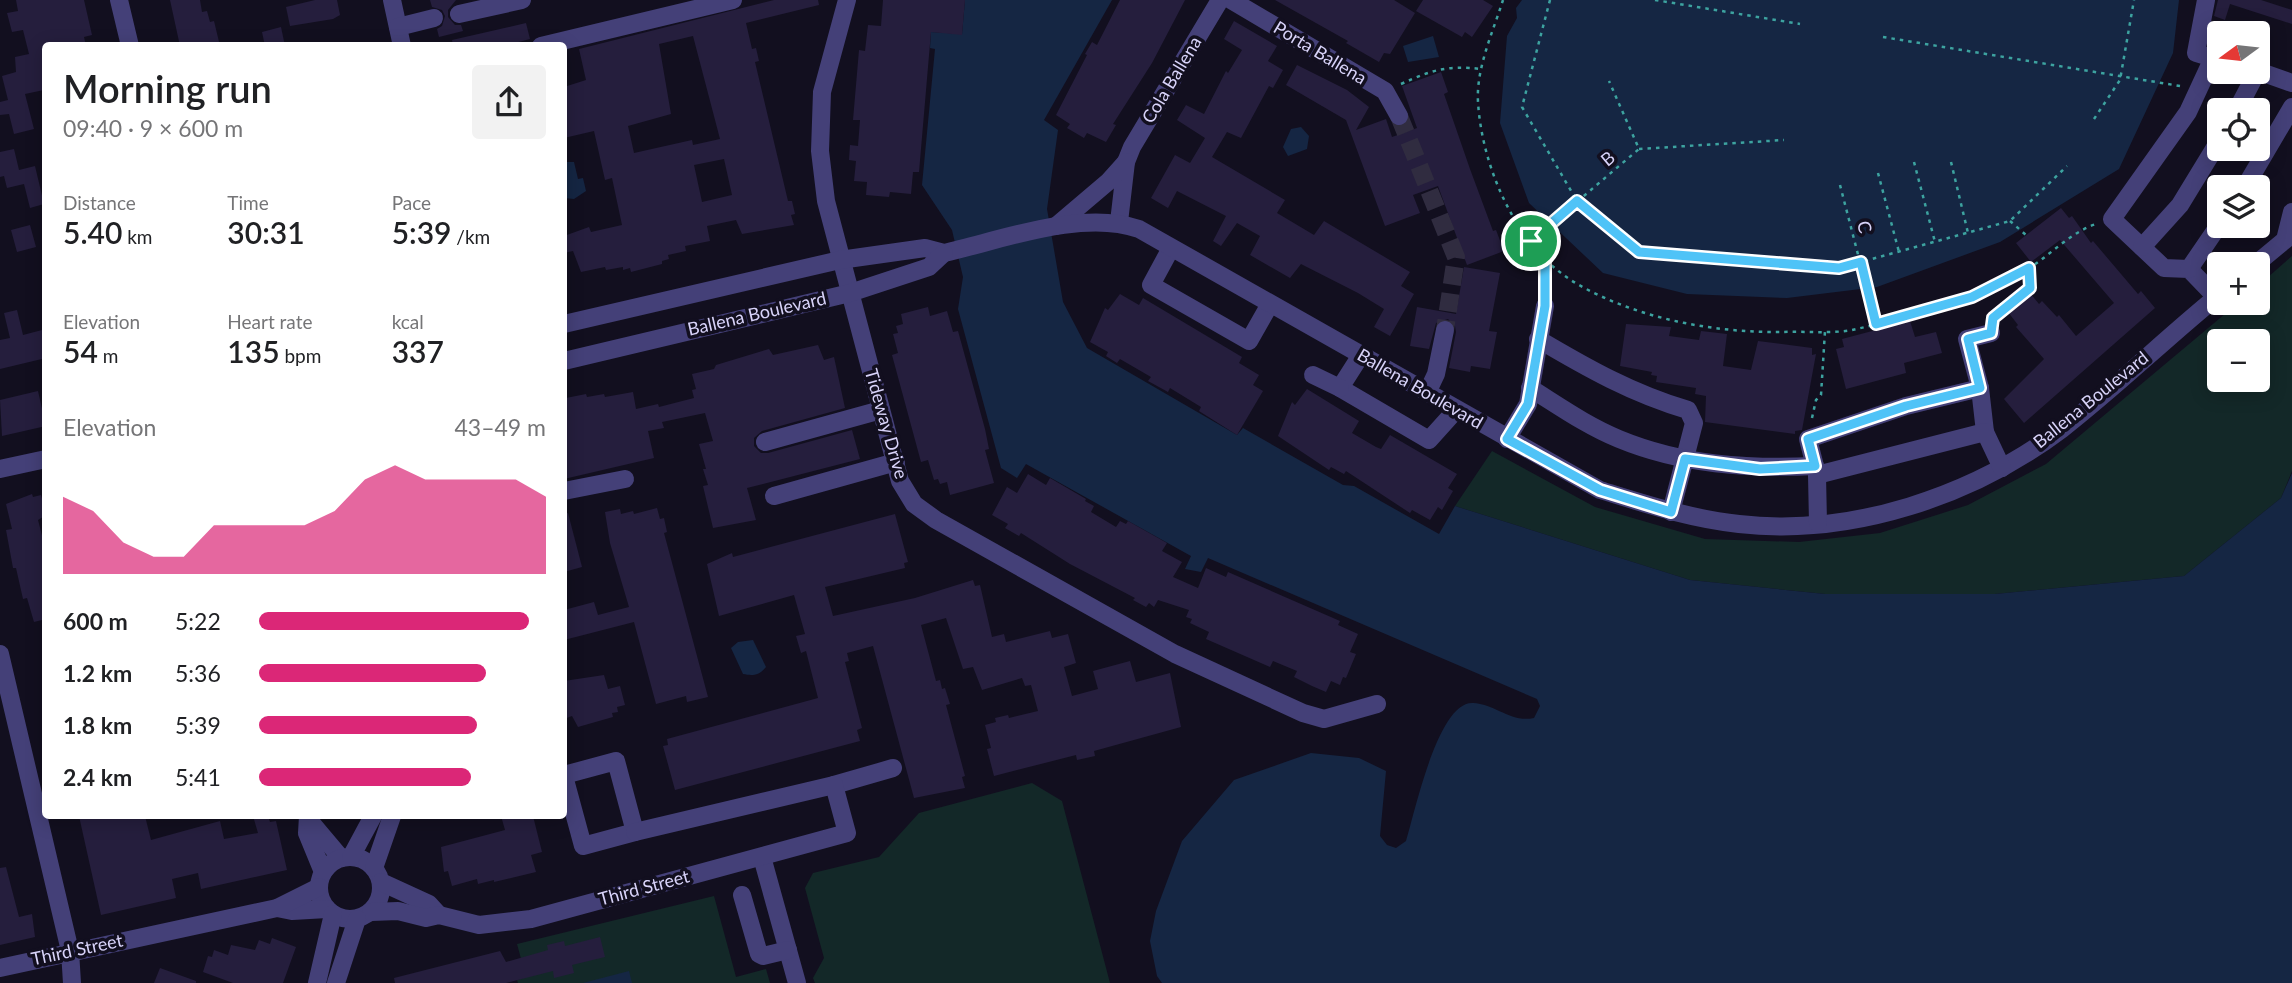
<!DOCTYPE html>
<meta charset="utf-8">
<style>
body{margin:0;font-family:Lato,sans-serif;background:#f2f2f2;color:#202124;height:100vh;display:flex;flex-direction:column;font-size:26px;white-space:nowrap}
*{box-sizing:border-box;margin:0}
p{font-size:23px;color:#757577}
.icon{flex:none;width:38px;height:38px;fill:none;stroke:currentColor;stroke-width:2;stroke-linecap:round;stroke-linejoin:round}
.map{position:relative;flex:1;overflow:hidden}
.sheet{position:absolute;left:42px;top:42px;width:525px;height:777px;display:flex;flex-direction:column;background:#fff;border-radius:7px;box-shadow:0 4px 18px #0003}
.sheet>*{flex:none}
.needle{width:46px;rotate:255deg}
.fabs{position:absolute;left:2207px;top:21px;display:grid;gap:14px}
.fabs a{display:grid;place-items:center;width:63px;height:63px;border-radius:7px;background:#fff;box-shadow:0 4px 18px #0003;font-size:35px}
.pin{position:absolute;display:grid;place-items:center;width:60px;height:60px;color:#fff;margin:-30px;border:4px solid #fff;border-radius:50%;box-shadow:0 2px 7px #0007}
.round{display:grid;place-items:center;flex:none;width:74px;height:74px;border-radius:7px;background:#f2f2f2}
.headline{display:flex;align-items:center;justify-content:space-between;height:119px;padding:0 21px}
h1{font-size:38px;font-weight:600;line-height:52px}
.metrics{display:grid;grid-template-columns:repeat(3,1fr);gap:10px;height:119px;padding:7px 21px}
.metrics div{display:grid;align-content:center}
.metrics b{font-size:30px;font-weight:600}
.metrics small{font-size:19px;font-weight:400}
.metrics p{font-size:19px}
.chart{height:196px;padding:14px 21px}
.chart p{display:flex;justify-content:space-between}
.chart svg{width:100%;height:126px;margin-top:7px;fill:#db2777;opacity:.7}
ul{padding:0 21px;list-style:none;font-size:23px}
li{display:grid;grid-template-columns:112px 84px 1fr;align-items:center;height:52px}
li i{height:18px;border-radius:9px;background:#db2777}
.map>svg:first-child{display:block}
.green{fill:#132828;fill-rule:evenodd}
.water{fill:#152643}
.building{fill:#251e3d;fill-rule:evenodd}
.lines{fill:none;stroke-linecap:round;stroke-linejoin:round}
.minor-tunnel{stroke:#302c40;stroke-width:18;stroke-dasharray:18 9;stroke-linecap:butt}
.path{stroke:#3da3a0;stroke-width:2.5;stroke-dasharray:3.5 5;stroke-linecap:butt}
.minor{stroke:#444078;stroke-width:18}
.route-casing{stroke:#fff;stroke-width:14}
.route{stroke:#4fc3f7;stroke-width:9}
.labels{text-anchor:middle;stroke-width:7;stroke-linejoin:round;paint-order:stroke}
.street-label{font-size:18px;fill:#d8d3f9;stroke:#120f1f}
</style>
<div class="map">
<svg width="2292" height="983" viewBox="0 0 2292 983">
<rect width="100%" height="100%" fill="#120f1f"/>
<g class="green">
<path d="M2292,256V471L2281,498L2184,576L1995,594H1825L1690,580L1455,506L1492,451L1595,507L1705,539L1799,542L1880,533L1968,505L2046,464L2238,303H2258V286ZM2219,341H2258V380H2219Z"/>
<polygon points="1032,783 1062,801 1110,983 815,983 813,978 824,958 805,888 813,873 879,857 919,813"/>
<polygon points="714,896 736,977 766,969 770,983 518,983 517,980 526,977 517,944"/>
</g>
<g class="water">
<path d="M965,0H1112L1044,120L1058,130L1047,209L1063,302L1087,348L1237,435L1243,428L1343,485L1354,486L1439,534L1455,506L1690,580L1825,594H1995L2184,576L2281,498L2292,473V983H1162L1157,976L1150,941L1156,911L1182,841L1234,780L1311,753L1359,758L1386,771L1380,836L1387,845L1396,848L1406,841C1415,812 1438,701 1473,703C1495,704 1511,723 1534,718L1540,706L1537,699L1208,558L1201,572L1185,569L1191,556L1026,464L1017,478L1001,468L958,309L963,277L952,230L922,185L935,49L930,48L931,32L962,34Z"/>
<polygon points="1522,0 2179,0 2173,53 2119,169 2000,242 1877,287 1787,298 1687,294 1603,273 1529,203 1500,123 1507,36 1517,18 1516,8"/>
<polygon points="1433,36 1439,57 1408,62 1403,46"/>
<polygon points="1301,127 1309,136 1307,149 1288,156 1283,147 1291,129"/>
<polygon points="564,162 574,162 578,179 583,178 586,191 574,199 564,198"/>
<path d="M753,640L766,667C759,675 754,676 743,674L731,648L738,642Z"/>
<polygon points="629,971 632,983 583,983"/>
</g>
<g class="building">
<polygon points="16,0 84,0 92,35 84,37 86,46 46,46 46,78 42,79 44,90 25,94 34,129 14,134 9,114 0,115 0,102 8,100 2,76 16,72 15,57 29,54 23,30 12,32 7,13 18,11"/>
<polygon points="170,0 200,0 202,12 207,11 210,22 214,21 220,46 180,46"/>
<polygon points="315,0 337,0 340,15 333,19 290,26 286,7"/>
<polygon points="430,0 456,0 448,10 448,17 455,25 461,25 463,31 439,37 437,29 442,26 445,16 442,10 432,7"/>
<path d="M774,0H818L819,5L746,23L752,49L756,48L759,61L755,62L788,201H792L795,214L791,215L794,225L742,234L736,220L707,226L710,241L685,246L686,251L668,255L669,259L662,261V264L631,272L630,268L623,270V267L606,270L605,267L581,272L573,251L564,253V236L589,227L591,232L622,225L612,178L605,180L594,131L564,138V87L586,80L579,49ZM693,36L720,139L693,145L692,140L634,153L628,126L671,114L659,44ZM724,159L732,195L702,202L694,165Z"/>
<polygon points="883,0 965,0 962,35 931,32 919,172 913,172 911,194 890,192 889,197 866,195 867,182 854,181 856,161 849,160 850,145 858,146 860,120 853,120 859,50 865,51 868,25 881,26"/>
<polygon points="1120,0 1185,0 1152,63 1113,124 1116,125 1106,142 1087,133 1084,138 1067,128 1070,124 1056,115 1087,55 1085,54 1092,42 1097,45"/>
<polygon points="1275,0 1394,0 1415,13 1390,54 1384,53 1379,62 1346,43 1348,41"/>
<polygon points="1423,0 1483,0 1493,6 1472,37 1465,32 1462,37 1416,11"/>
<polygon points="2218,0 2261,0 2292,10 2292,24 2230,4 2225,20 2214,16"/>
<polygon points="1234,21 1277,46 1268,61 1283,70 1273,88 1269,86 1241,138 1227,132 1212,157 1285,200 1277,213 1314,235 1324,221 1410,272 1401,286 1414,294 1390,336 1374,327 1384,309 1358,293 1301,264 1290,278 1250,255 1260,236 1237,223 1221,246 1213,241 1226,216 1177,191 1168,208 1151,198 1175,155 1190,163 1205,138 1177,120 1186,105 1204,114 1226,71 1228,73 1242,50 1224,39"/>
<polygon points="526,23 530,39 503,46 453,46 452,40"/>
<polygon points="281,27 285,46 265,46 262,32"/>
<polygon points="1297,65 1347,90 1369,107 1356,130 1386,119 1392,137 1417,128 1402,86 1441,72 1448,92 1444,94 1470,169 1493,231 1496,230 1504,251 1467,265 1438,186 1413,195 1420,213 1385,226 1346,120 1286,85"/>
<polygon points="14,149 19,170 35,166 44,204 30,208 24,184 7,188 4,176 0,177 0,152"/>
<polygon points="2061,208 2069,218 2072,216 2091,243 2093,241 2138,294 2141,291 2155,308 2024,423 2004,399 2044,359 2016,327 2018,325 2008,312 2030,293 2039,304 2042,301 2057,317 2059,315 2076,336 2114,303 2060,240 2031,262 2016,243"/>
<polygon points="30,225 36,247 17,252 11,230"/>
<polygon points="1464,267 1500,273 1489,331 1497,332 1490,369 1471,366 1470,372 1449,368 1456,332 1455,326 1448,319 1436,323 1429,349 1410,346 1417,307 1456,314"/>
<polygon points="1120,294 1139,305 1143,298 1242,357 1239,363 1259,375 1253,385 1263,391 1237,435 1199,411 1201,407 1170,388 1168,392 1148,381 1151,377 1120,359 1117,363 1106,356 1108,352 1090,342 1105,308 1108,310"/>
<polygon points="928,307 930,316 947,311 953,332 958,331 985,429 989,449 985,450 994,483 950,495 947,482 940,484 938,479 934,480 928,460 921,462 892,355 898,353 893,334 898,333 896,326 903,324 901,314"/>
<polygon points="17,310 23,335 42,330 46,358 0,369 0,340 10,338 4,313"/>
<polygon points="1910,321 1915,337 1936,332 1942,353 1904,363 1906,373 1846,389 1836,349 1844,347 1842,339"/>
<polygon points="1626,324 1671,327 1669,336 1699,340 1701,331 1727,334 1723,366 1751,370 1758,341 1812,348 1812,355 1816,354 1802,430 1795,431 1795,434 1705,422 1706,396 1695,394 1696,388 1656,382 1657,376 1651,375 1652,372 1620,366"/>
<polygon points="818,345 824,360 834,357 845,408 762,431 754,438 754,446 761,453 768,453 852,430 860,459 747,488 756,520 713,528 703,486 708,485 703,469 706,469 699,444 713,441 705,413 662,422 664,428 648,431 654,458 564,479 566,398 586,394 587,397 604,394 605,397 633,392 636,409 658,404 659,407 694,398 692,390 696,389 692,374 714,369 716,365 769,349 773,355"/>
<polygon points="1307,389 1359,421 1352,433 1376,447 1381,449 1390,435 1457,474 1448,488 1453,491 1442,510 1438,507 1430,520 1412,510 1410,513 1346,471 1344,474 1331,467 1329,470 1278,436 1292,402 1295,405"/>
<polygon points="38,391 46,426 2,436 0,400"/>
<polygon points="1028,474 1046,485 1050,478 1086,499 1085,501 1094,506 1091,512 1116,527 1120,521 1126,524 1128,521 1167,543 1162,551 1182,562 1173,577 1198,588 1206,568 1226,577 1228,572 1340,621 1338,625 1358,634 1350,652 1356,654 1346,678 1343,677 1340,685 1331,681 1326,692 1312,686 1294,677 1297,671 1273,661 1270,667 1206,639 1209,632 1190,623 1192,619 1186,617 1189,610 1158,600 1154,607 1149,603 1146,607 1133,600 1135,598 1070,564 1021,533 1019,536 1005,528 1008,524 992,515 1007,487 1017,493"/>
<polygon points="32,494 33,497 41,495 43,502 46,502 46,515 38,520 46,551 46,619 34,622 27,598 23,599 16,568 13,568 6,530 12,529 6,504"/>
<polygon points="657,508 660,519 664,518 667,532 664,533 708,697 687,702 686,696 656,704 634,622 564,640 564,610 594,602 598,615 629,607 610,543 605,512 620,509 621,514 633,511 634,514"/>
<polygon points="568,513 582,567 564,572 564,514"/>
<polygon points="895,514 908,562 904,563 905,568 825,587 833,616 915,598 973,580 975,586 980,585 992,637 1004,634 1006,642 1050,631 1052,638 1068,634 1076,663 1064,667 1072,696 1098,689 1093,671 1130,661 1136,682 1170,673 1181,727 1094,751 1095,756 1077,760 1076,755 994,776 987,749 991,748 985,725 996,722 995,718 1008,715 1009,718 1038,711 1031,685 1025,686 1022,678 982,690 973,667 963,669 946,618 921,625 936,681 940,680 942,689 945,688 950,704 946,705 965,776 962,777 965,788 914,798 873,646 847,653 849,661 845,662 862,728 857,730 860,741 675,790 663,746 668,745 667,739 818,698 806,651 801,653 796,636 805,634 794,595 719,616 707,564 732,553 733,557"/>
<polygon points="604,675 608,689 620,686 625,705 617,707 618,712 612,713 613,717 578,727 572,716 564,719 564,681"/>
<polygon points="79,816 145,816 151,840 220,821 224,839 258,833 253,816 268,816 270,822 276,821 287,870 201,889 198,873 172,879 176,898 101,915"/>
<polygon points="501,816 533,816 542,852 531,855 536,872 494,882 494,880 478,884 477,879 452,886 448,871 444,872 441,847 505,830"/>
<polygon points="6,867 19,917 32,914 35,937 0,945 0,868"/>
<polygon points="600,937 605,957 572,965 574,973 554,978 553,971 506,983 395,983 394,978 500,951 506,962 548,950 547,945 564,941 565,946"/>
<polygon points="272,938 296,947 283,983 233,983 203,972 208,956 212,957 214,950 228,955 231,945 255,950 259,940 270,944"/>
<polygon points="160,968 196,981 196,983 154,983"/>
</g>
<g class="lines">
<polyline class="minor-tunnel" points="1399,116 1456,257 1445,330"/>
<g class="path">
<path d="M1503,0C1493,32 1476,68 1478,102C1482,169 1518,251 1579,285C1639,319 1715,333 1783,332C1805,331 1830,334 1852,330C1910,317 1974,303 2026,270C2050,256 2069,233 2096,224"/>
<polyline points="1550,0 1522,107 1577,201 1639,252 1839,268 2010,221 2067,166"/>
<polyline points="1655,0 1800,24"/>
<polyline points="1883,37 2180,86"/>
<path d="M1401,84C1432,70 1447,65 1481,69"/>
<polyline points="2094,119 2120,80 2134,0"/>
<polyline points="1639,149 1784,140"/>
<polyline points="1914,162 1935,242"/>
<polyline points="1951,162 1968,233"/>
<polyline points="1878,173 1899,252"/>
<polyline points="1840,185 1876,324"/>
<polyline points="2010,221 2026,235"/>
<polyline points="1532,240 1639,149 1609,81"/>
<polyline points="1545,289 1545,257"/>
<polyline points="1994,317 2030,287 2029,268"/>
<polyline points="1812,418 1816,400 1821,395 1825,331"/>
</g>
<g class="minor">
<polyline points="119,0 130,46"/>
<polyline points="392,0 402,46"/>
<polyline points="847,0 822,92 820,151 826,201 900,481 914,504 936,520 1175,654 1303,713 1324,719 1377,704"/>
<polyline points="1231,0 1385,91 1399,116"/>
<polyline points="2206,0 2196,53 2219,60"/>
<polyline points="459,14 522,0"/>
<polyline points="398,27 434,18"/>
<polyline points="541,46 733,0"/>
<polyline points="2213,58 2188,112 2112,219 2164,268 2189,269 2216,297"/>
<polyline points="2258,71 2292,83"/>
<polyline points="2237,110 2257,72"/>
<polyline points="2245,187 2292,107"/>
<polyline points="1119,222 1126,162 1132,147 1220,0"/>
<polyline points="1056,226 1109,181 1126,162"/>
<polyline points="2142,247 2180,205 2219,141"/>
<polyline points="1171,248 1151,285 1249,341 1270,304"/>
<polyline points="2256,264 2285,240 2292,212"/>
<polyline points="2189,269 2219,225"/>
<path d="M564,324L840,260L925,248L944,253C1002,240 1082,209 1139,229L1600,490C1646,504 1691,519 1739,524C1851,537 1973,496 2062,429C2116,387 2166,338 2219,295"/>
<path d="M1538,339C1587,368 1633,394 1688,410L1694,423L1671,512"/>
<polyline points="1361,355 1340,388 1429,440 1456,410"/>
<polyline points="564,361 850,293 929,267 944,253"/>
<polyline points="1313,375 1340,388"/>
<path d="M1530,388C1559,406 1587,426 1619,439C1682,465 1748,469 1815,466"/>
<polyline points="1980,388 1967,339 1991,333"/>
<polyline points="1427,393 1436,374 1445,330"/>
<polyline points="1507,439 1528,404 1545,306"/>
<polyline points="765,442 881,410"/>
<polyline points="0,469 46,459"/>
<polyline points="1817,474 1808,439 1906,406 1980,388 1985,432"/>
<polyline points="564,491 625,479"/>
<polyline points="774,496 896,462"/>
<polyline points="1818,523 1817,475 1985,432 2002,468"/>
<polyline points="0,654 70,951 72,983"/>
<polyline points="564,775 616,761 635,832 583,846 564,776"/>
<polyline points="834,785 893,768"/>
<polyline points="308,816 307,833 323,872"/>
<polyline points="309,820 341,858"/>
<circle cx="350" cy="888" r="31"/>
<polyline points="351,857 373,816"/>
<polyline points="762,857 797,983"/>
<polyline points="374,868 392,816"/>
<polyline points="381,882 429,904 439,915"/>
<polyline points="742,895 759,954 763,956 788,950"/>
<polyline points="277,908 292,911 327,909"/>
<polyline points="371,912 398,911 426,918 439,915 479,925 531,919 847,833 834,785 635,832"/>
<polyline points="0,968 277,908 319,887"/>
<polyline points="317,983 333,914"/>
<polyline points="336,983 357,919"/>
</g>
</g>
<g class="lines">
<g class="route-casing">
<polygon id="route" points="1577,201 1639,252 1839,268 1861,262 1876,324 1972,297 2029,268 2030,288 1993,318 1991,333 1968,339 1980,388 1906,406 1808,439 1815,466 1760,469 1685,459 1671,512 1600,490 1507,439 1528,404 1545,306 1545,257 1531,241"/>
</g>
<use href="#route" class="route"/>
</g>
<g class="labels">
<g class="street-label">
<text transform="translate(1320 53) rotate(31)" y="6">Porta Ballena</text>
<text transform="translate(1172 80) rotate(-59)" y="6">Cola Ballena</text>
<text transform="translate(1608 159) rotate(-40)" y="6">B</text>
<text transform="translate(1864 227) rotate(75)" y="6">C</text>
<text transform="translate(757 314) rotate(-13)" y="6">Ballena Boulevard</text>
<text transform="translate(1420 389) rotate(30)" y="6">Ballena Boulevard</text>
<text transform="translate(2091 400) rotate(-39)" y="6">Ballena Boulevard</text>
<text transform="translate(886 424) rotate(74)" y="6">Tideway Drive</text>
<text transform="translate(644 888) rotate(-15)" y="6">Third Street</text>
<text transform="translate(77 950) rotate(-12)" y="6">Third Street</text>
</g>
</g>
</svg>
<div class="fabs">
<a><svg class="needle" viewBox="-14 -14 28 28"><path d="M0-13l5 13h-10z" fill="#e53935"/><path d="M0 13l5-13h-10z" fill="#757577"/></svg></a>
<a><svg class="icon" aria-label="locate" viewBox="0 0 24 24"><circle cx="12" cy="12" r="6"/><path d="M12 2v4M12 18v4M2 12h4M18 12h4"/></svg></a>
<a><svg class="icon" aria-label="layers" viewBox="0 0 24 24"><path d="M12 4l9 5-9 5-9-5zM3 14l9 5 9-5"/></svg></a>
<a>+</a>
<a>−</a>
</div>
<div class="pin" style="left:1531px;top:241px;background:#1e9e55"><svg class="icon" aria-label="arrive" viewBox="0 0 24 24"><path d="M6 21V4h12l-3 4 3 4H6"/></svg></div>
<section class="sheet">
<div class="headline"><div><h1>Morning run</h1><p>09:40 · 9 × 600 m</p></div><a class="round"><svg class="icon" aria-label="share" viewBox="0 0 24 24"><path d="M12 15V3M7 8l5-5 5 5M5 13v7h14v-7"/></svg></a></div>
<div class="metrics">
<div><p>Distance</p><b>5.40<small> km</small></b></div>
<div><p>Time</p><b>30:31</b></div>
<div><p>Pace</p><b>5:39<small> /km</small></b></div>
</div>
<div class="metrics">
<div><p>Elevation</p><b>54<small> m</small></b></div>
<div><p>Heart rate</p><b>135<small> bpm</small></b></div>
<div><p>kcal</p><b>337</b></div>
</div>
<div class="chart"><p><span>Elevation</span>43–49 m</p>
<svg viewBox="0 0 160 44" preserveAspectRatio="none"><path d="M0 44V17L10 22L20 33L30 38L40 38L50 27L60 27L70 27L80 27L90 22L100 11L110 6L120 11L130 11L140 11L150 11L160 17V44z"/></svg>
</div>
<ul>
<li><b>600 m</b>5:22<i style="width:94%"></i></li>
<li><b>1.2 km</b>5:36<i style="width:79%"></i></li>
<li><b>1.8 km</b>5:39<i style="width:76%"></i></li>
<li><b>2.4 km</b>5:41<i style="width:74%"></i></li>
</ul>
</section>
</div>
